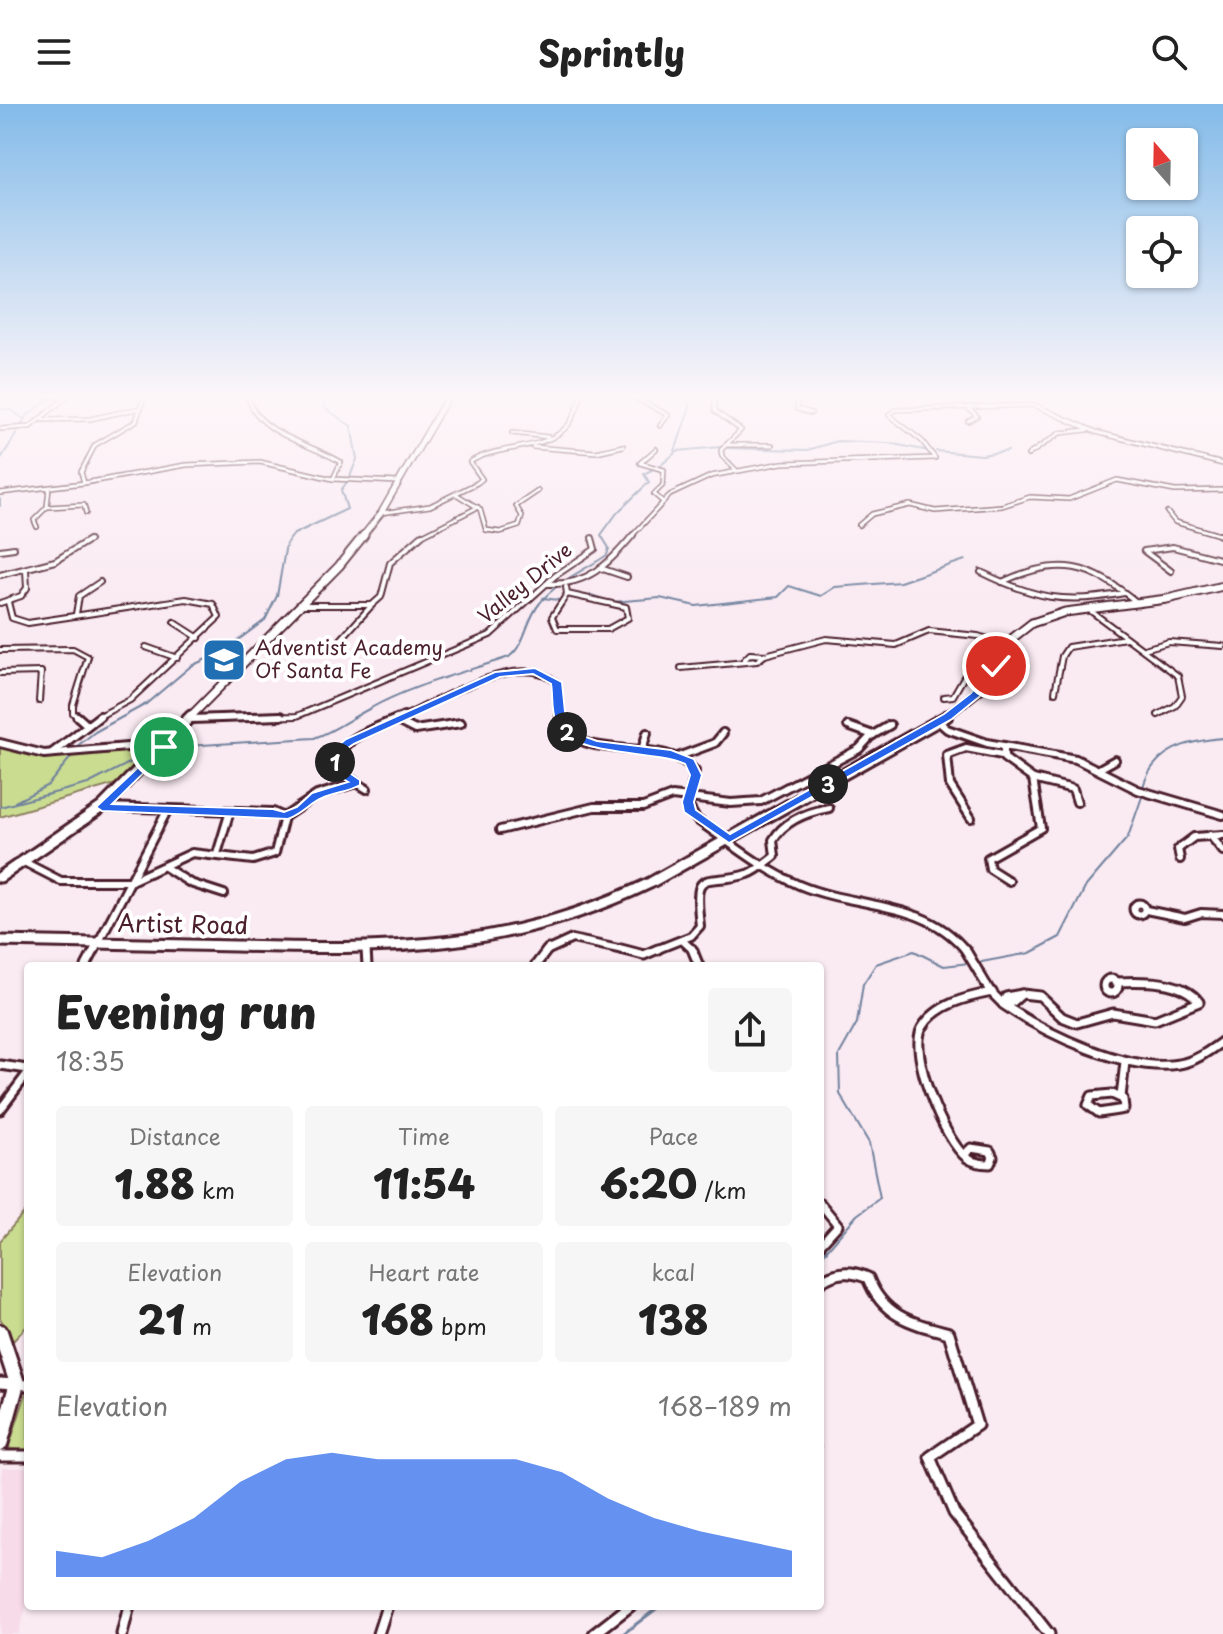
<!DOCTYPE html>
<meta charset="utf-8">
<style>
body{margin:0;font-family:"Playpen Sans",sans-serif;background:#f6f6f6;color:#222;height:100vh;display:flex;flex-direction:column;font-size:30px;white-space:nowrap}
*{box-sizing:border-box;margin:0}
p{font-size:26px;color:#767676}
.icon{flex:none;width:44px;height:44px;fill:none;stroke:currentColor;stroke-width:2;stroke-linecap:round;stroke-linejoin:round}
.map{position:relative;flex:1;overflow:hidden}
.panel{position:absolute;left:24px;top:858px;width:800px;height:648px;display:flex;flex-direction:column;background:#fff;border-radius:8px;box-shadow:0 2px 6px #0004}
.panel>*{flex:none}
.needle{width:52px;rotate:340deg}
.tools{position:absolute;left:1126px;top:24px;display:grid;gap:16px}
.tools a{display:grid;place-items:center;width:72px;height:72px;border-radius:8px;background:#fff;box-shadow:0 2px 6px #0004;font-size:40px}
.pin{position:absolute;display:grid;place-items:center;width:68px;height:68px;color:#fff;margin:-34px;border:4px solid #fff;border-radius:50%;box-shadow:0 2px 8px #0007}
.km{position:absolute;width:40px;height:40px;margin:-20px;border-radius:50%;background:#222;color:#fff;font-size:22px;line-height:40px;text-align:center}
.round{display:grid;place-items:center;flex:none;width:84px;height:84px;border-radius:8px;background:#f6f6f6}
.overview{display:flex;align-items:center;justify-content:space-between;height:136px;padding:0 32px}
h1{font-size:44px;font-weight:800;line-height:60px}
.metrics{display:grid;grid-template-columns:repeat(3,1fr);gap:12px;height:136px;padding:8px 32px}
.metrics div{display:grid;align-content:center;border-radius:8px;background:#f6f6f6;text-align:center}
.metrics b{font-size:40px;font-weight:800}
.metrics small{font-size:22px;font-weight:400}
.metrics p{font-size:22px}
.chart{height:224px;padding:16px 32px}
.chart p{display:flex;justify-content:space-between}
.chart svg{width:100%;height:144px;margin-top:8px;fill:#2563eb;opacity:.7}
header{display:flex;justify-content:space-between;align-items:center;height:104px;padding:0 32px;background:#fff;font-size:36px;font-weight:800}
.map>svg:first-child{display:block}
.built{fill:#f7dbe9}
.green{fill:#cadc90;stroke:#8a7e5e;stroke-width:2}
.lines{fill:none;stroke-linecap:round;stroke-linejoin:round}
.stream-far1{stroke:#72839e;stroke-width:2}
.stream{stroke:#72839e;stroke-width:3}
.street-far4-casing{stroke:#4a1f2b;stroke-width:6}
.street-far3-casing{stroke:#4a1f2b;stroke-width:8}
.street-far2-casing{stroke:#4a1f2b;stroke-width:12}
.street-far1-casing{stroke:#4a1f2b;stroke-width:13}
.street-casing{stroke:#4a1f2b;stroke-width:15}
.secondary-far3-casing{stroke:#4a1f2b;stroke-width:8}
.secondary-far2-casing{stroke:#4a1f2b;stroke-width:11}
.secondary-far1-casing{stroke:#4a1f2b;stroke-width:15}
.secondary-casing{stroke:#4a1f2b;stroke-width:20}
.street-far4{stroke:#fff;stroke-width:3}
.street-far3{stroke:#fff;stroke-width:4}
.street-far2{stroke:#fff;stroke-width:6}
.street-far1{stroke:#fff;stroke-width:7}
.street{stroke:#fff;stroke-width:9}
.secondary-far3{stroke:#fff;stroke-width:5}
.secondary-far2{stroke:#fff;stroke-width:7}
.secondary-far1{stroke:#fff;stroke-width:9}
.secondary{stroke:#fff;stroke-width:14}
.route{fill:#2563eb;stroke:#fff;stroke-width:2}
.labels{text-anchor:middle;stroke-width:8;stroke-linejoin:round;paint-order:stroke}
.far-street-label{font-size:20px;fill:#4a1f2b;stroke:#fff}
.far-poi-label{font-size:20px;fill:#4a1f2b;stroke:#fff;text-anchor:start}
.street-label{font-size:24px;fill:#4a1f2b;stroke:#fff}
</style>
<header><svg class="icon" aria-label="menu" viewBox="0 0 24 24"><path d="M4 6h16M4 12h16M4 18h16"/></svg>Sprintly<svg class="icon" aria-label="search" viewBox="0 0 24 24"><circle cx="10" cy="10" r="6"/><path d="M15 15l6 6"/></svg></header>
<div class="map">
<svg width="1223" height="1530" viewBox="0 0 1223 1530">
<rect width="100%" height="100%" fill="#faeaf2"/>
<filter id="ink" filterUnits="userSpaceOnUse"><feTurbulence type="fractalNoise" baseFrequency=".0125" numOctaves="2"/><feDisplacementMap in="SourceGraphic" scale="16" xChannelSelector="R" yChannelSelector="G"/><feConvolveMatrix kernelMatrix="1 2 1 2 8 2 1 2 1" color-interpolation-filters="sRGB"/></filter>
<g filter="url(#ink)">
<polygon class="built" points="2,1364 28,1364 28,1497 18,1530 0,1530"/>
<g class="green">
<path d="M0,641C53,657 102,648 156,642L130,676L0,713Z"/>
<polygon points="28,1104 28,1221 13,1237 0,1214 0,1137"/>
<polygon points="28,1284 28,1346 10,1345 9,1342"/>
</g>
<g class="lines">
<g class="stream-far1">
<polyline points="327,291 323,295 325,304 351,322 357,355 349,375"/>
<polyline points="0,305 11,306 24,315"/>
<polyline points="18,326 28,311 50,294"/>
<polyline points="725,344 808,346 837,337 888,339 929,347"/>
<polyline points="677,347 720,343"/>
<polyline points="936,347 982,351 1008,347"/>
<polyline points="0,356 17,329"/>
<polyline points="661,361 674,350 690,303 685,291"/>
<polyline points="0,395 0,402"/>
<polyline points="591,491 612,498 660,494 696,502 778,493 789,482 821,492 835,483 900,478 965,456"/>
<polyline points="543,494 558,496"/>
<polyline points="76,643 95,628 146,600 191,562 222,548 265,516 277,492 286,440 294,430 347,405 341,386 347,378"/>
<path d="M170,643L314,634C335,627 349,615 369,605C412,581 462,569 509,553C527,539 525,517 540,499C556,478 585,466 607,451L609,444L601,431L617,409L649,378L644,370L655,364"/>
<path d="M1143,683C1154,645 1187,637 1223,634"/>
<polyline points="15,698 48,681 71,653"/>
<polyline points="0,703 88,680 147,650"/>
<polyline points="976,859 1030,849 1060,833 1086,782 1128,733 1143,690"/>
<polyline points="826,1147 857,1111 880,1094 869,1039 840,990 839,951 857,919 863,880 876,860 914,847 944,862 969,859"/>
</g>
<g class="stream">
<polyline points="820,1153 827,1145"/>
<polyline points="820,1342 820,1352"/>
<polyline points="623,1530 660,1502"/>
</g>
<g class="street-far4-casing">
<g id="street-far4">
<polyline points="38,291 66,294"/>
<polyline points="145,291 136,317 95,341 81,368 84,379 186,361 260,358 333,375 399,378"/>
<path d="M247,291C257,331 310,339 341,358L333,375"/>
<polyline points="630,291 668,311 660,322"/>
<polyline points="714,291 715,307 741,326 721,346 722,352 737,367"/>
<polyline points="797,291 797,305 811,309"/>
<polyline points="967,303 977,312 968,317"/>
<polyline points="42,316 90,315 141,304"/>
<polyline points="0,325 30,323 69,291"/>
<polyline points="512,329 548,333"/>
<polyline points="726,341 772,341"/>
<polyline points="533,343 596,348 623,342"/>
<polyline points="656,345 640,359 664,366 663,381 654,390 662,397"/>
<polyline points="1028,351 1060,329 1087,326"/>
<polyline points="0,389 84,379"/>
<polyline points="456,390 480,405 486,426 500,428 519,422 522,412 516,402 538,387"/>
<polyline points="47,403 84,401 86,409"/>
<polyline points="1167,408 1175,418 1223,432"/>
<path d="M381,409L430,402L477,379L482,375L470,358C500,339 546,349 569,320C575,312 578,300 582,291"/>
<polyline points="859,421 872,410 910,401 935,407 1002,402 1030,393 1069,395 1117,376 1175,387 1223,386"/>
<polyline points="37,423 34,416 47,403 49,384"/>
<polyline points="419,433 478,403"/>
<polyline points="631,433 670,391 711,372 782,359 935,354 922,337 889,311 895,306 1034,301 1096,328 1223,360"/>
</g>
</g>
<g class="street-far3-casing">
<g id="street-far3">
<polyline points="1220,431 1223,432"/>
<polyline points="0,446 14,444"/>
<polyline points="600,464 627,473"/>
<polyline points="1171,467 1144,447 1173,443 1223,456"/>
<path d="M981,468C1034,494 1065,501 1124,489"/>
<polyline points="0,471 55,457 89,436"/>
<path d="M1002,478C1060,451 1091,460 1139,500"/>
<path d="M546,480C587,482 608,461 633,431"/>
<polyline points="566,483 567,490"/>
<polygon points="567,490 626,503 628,514 608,525 557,525 552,513"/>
<polyline points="8,498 12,514 28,519 186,495 213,500 219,513 130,596 96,614"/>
<polyline points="0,499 21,492 27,484 26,466"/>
<polyline points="302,501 372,501 381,493 390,459 422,431"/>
<polyline points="1088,505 1178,572 1182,592 1175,602 1158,611"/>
<polyline points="76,510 79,492 100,478"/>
<polyline points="174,518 199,534"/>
<polyline points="335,542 372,501"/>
<polyline points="146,543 177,554"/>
<polyline points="1144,545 1169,538 1223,542"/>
<polyline points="0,546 73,545 88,553 73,601 73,609 79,614"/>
<polyline points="744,556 750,550 765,551 826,535 896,541 929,527 978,532 1005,540"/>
<polyline points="681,564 757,557 765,551"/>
<polyline points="0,569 41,568 39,597"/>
<polyline points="1055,588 1062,552 1068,543 1126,534"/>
<polyline points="944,593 953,592 968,566"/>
<polyline points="210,614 297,612 490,531 555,472 595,445 592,434"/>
<path d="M400,614C439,597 518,545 556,578L560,614"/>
</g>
</g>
<g class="street-far2-casing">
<g id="street-far2">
<polyline points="77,612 86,620"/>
<path d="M560,612C575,665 662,627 695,667L688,701L696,715C729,738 762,765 799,781C856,805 925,795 966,847"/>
<polyline points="191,615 281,612"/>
<polyline points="395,616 415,626 461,619"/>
<polyline points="939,618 947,625 987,639 1076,655 1138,686 1223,711"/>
<polyline points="848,622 873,631"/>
<polyline points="0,639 44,650 163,640"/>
<polyline points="1004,642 1004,654 1033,675 1041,724 988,754 990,765 1009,777"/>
<polyline points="642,646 647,629"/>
<polyline points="52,649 100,612"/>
<polyline points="680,652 715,639 723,629"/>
<polyline points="1099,665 1115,656"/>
<polyline points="1033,675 1073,685 1077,698"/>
<path d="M367,685L342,670L336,662C339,632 380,623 404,612"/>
<polyline points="102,703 273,708 284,713"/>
<polyline points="284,713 317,691 356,679"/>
<polyline points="971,714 950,681 947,651 966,644 1002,651"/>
<polyline points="500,726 594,703 643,703 672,692 731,699 761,697 859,645 871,632 890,621"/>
<polyline points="1210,731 1223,747"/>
<polyline points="217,750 230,707"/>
<polyline points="1180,755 1178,745 1194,733 1223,731"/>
<polyline points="24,758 61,777 131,777 192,749 253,756 275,749 284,713"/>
<polyline points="165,763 190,779 224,790"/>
<circle cx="1139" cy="805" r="5.5"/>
<polyline points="1146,806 1185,814 1201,809 1223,810"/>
<polyline points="682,836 694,847"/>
<polyline points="94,847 167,707"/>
<polyline points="546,847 572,835 628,847"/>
<path d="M653,847L691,832L700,822C693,760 703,783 748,770C757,767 767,758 775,752L773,736C785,716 807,708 829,704"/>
</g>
</g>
<g class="street-far1-casing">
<g id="street-far1">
<polyline points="366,845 367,862"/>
<polyline points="621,845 644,851 658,845"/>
<polyline points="692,845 699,862"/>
<path d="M965,845L990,887L1004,901C1046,930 1128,969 1179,960C1196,957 1209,947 1223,937"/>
<polyline points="86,862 95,845"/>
<polyline points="535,862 548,845"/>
<circle cx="1111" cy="882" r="7"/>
<path d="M1022,890L1040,892L1062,913L1077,919L1113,909L1155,916L1199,898C1183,875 1140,877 1115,878"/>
<polygon points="1022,890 1013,898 1003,900 1006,893"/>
<polyline points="0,961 28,965"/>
<polygon points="1112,990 1123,995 1124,1005 1099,1009 1088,1001 1092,992"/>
<polyline points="1121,993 1125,958"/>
<polyline points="0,1006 28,969"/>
<path d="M965,1050L971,1044L990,1047L993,1053L990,1060C981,1060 974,1059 967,1054C944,1037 908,949 922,924C936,900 967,893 992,888"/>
<polyline points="820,1099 838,1121 820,1141"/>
</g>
</g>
<g class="street-casing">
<g id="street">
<path d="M820,1178C837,1167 850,1166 868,1174C883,1213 912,1219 949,1229L977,1321L930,1353L954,1409L1049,1530"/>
<polyline points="0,1279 28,1281"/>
<polyline points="0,1352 28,1352"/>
<polyline points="122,1530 129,1502"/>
<polyline points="378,1530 387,1502"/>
<polyline points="594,1530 630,1502"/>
</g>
</g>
<g class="secondary-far3-casing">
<polyline id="secondary-far3" points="362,433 381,409 449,291"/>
</g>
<g class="secondary-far2-casing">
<g id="secondary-far2">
<polyline points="189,614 339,462 364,431"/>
<polyline points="944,614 982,584 1005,540 1032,519 1065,508 1167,495 1223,482"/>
</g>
</g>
<g class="secondary-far1-casing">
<g id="secondary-far1">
<polyline points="0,773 102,703 191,612"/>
<path d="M0,837C79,839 157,840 236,842C389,846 509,847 650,779L947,612"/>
</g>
</g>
<g class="secondary-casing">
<polyline id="secondary" points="0,1228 17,1279 0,1340"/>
</g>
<use href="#street-far4" class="street-far4"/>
<use href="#street-far3" class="street-far3"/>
<use href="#street-far2" class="street-far2"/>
<use href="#street-far1" class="street-far1"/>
<use href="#street" class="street"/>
<use href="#secondary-far3" class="secondary-far3"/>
<use href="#secondary-far2" class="secondary-far2"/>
<use href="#secondary-far1" class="secondary-far1"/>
<use href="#secondary" class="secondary"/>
</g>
</g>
<linearGradient id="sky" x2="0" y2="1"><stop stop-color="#83bbe9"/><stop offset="0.58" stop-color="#fdf6f9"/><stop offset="1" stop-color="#fdf6f9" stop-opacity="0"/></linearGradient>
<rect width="1223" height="505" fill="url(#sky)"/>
<path class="route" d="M996,559L1001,562L979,593L952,615L729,739L684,708L682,698L690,671L685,660C652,645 570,654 556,618C551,607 553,591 551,580L533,570L500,573L354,640L345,646L341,659L344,665L360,676V681C348,688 335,688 322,694C311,698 304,709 288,715L102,707L96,703L164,639L168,645L112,700L273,705L284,708L297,703L312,689L348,678L335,670L329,659L334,645L346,635L495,568L535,564L562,578L566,617L575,629L597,637L671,646L694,655L702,671L694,698L696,706L730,730L944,610L971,589Z"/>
<defs>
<g id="school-square" transform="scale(2.3)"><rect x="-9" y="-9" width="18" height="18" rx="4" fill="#1f6fb2" stroke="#fff"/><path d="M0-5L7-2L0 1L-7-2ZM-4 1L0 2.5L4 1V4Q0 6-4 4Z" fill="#fff"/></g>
</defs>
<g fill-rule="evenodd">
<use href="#school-square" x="224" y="556"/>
</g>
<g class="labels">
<g class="far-street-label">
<text transform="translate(525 479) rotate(-39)" y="7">Valley Drive</text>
</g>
<g class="far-poi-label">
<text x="255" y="551">Adventist Academy<tspan x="255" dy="23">Of Santa Fe</tspan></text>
</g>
<g class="street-label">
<text transform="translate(183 821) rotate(1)" y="8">Artist Road</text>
</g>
</g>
</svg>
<div class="tools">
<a><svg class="needle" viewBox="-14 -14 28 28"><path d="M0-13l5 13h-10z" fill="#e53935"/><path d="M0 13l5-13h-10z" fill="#767676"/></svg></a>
<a><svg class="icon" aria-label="locate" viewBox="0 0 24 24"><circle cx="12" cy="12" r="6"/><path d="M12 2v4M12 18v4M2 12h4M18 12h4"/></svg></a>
</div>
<div class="pin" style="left:164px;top:643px;background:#1e9e55"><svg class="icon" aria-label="arrive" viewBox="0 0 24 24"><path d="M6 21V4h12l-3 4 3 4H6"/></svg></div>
<div class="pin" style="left:996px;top:562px;background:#d93025"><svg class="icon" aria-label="check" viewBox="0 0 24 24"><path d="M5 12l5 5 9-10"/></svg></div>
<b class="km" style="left:335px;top:658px">1</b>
<b class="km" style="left:567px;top:628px">2</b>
<b class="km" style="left:828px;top:680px">3</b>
<section class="panel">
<div class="overview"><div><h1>Evening run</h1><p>18:35</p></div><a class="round"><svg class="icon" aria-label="share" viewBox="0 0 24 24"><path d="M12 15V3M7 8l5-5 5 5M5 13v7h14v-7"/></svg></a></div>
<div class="metrics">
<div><p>Distance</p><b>1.88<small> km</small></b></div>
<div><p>Time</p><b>11:54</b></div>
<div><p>Pace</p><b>6:20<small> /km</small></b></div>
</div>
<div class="metrics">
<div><p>Elevation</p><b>21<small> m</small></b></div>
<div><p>Heart rate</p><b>168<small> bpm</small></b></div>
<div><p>kcal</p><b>138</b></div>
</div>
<div class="chart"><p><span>Elevation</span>168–189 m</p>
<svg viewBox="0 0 160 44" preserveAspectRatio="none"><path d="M0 44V36L10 38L20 33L30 26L40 15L50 8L60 6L70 8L80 8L90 8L100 8L110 12L120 20L130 26L140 30L150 33L160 36V44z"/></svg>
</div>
</section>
</div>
